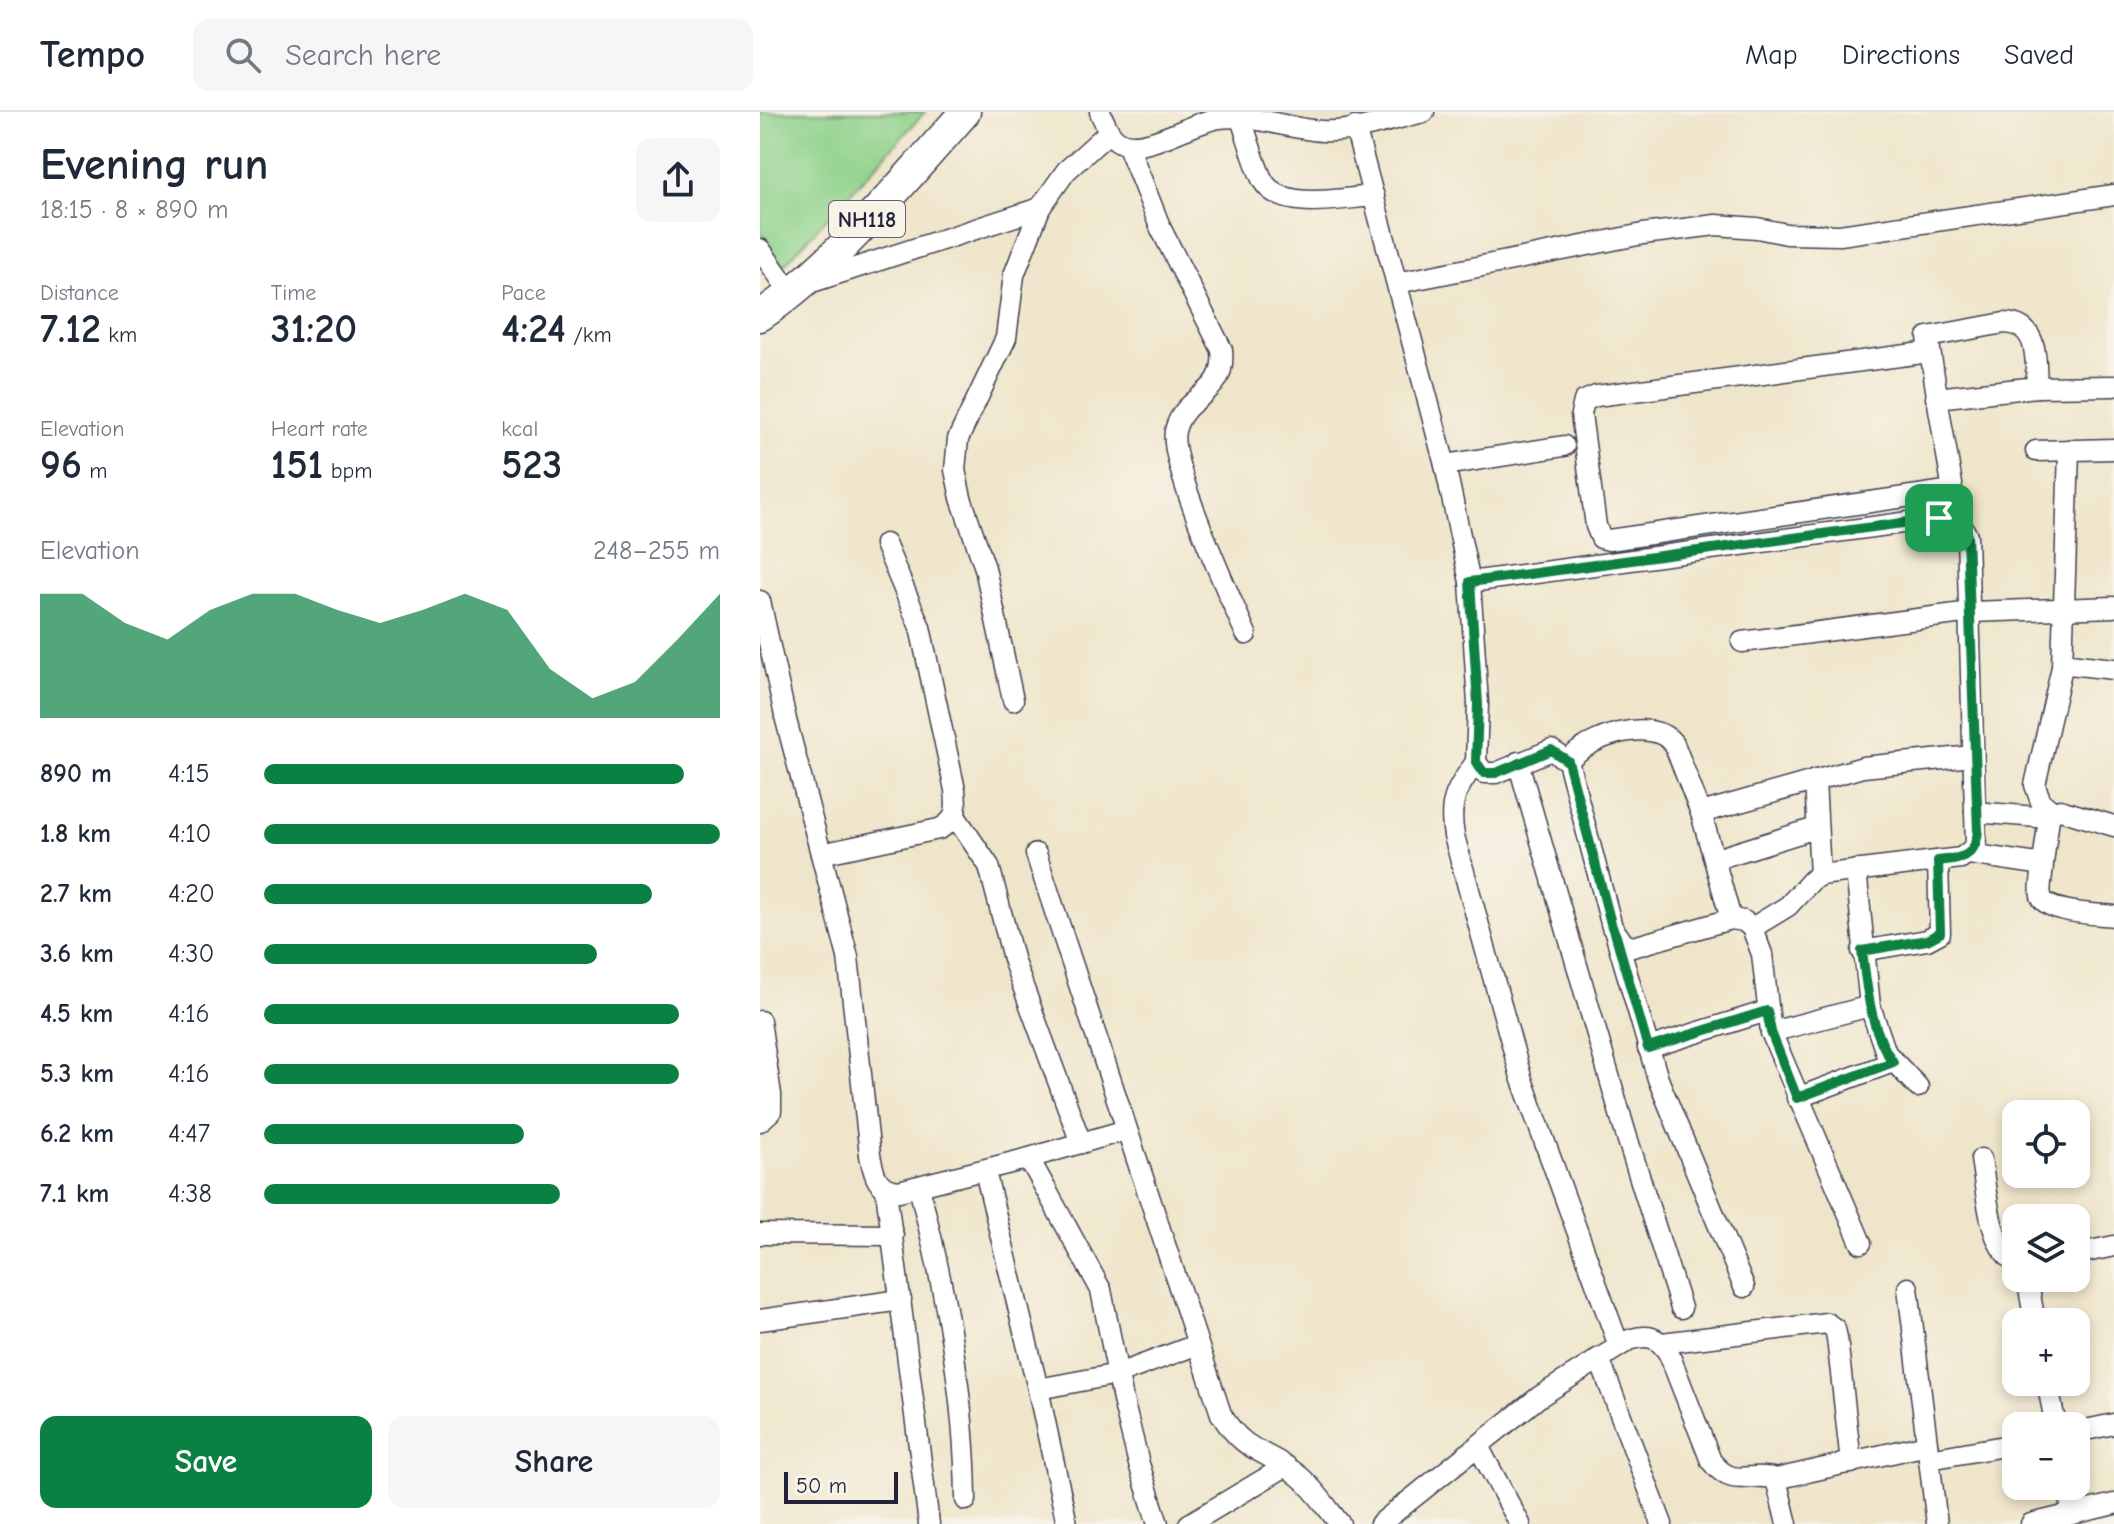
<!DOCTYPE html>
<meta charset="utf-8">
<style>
body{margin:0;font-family:"Comic Neue",sans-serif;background:#f6f6f7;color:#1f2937;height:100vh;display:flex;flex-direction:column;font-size:30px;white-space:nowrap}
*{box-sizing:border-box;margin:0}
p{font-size:26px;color:#747a83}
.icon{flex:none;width:44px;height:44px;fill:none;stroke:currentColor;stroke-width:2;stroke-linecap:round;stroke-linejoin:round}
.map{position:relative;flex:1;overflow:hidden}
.details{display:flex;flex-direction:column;background:#fff;width:760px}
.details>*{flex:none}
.fabs{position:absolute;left:1242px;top:988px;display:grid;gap:16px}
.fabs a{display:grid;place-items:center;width:88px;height:88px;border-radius:16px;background:#fff;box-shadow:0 4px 12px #0003;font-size:40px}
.scale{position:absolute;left:24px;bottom:20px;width:114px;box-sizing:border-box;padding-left:8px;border:4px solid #22223b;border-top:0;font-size:22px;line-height:28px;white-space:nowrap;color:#22223b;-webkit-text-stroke:6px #f7f3e8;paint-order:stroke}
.pin{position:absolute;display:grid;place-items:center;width:68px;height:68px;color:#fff;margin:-34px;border-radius:16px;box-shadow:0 4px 12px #0006}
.round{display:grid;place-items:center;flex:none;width:84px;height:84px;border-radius:16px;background:#f6f6f7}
.headline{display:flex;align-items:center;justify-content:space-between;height:136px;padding:0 40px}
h1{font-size:44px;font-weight:700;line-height:60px}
.figures{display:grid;grid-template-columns:repeat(3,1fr);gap:12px;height:136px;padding:8px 40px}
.figures div{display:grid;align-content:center}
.figures b{font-size:40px;font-weight:700}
.figures small{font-size:22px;font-weight:400}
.figures p{font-size:22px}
.chart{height:224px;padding:16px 40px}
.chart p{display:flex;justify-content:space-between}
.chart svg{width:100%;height:144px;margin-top:8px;fill:#0b8043;opacity:.7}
.cta{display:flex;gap:16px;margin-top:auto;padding:16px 40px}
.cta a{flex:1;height:92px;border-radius:16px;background:#0b8043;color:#fff;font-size:32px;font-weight:700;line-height:92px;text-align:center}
.cta a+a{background:#f6f6f7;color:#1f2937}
ul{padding:0 40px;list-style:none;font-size:26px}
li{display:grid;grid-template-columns:128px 96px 1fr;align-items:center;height:60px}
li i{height:20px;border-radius:10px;background:#0b8043}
header{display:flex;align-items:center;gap:48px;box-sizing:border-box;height:112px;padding:0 40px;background:#fff;border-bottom:2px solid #e0e1e3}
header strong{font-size:38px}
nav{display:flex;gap:44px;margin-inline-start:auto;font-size:28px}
.search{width:560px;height:72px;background:#f6f6f7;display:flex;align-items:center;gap:20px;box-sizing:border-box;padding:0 28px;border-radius:16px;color:#747a83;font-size:30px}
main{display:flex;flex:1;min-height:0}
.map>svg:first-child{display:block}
.green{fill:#8ed28a;stroke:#587a62;stroke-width:2}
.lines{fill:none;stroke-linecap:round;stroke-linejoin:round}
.minor-casing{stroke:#413f50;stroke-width:23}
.highway-casing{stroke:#413f50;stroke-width:33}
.minor{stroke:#fff;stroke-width:20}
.highway{stroke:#fff;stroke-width:30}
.route-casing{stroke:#fff;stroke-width:16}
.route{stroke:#0b8043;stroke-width:10}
.labels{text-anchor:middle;stroke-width:7;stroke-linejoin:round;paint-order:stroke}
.shield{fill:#f7f3e8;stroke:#62616f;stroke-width:2}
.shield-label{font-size:22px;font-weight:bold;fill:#22223b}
</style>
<header>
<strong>Tempo</strong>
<div class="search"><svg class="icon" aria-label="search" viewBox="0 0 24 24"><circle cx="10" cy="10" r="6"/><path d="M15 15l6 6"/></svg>Search here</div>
<nav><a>Map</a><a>Directions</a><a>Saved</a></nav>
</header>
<main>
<section class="details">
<div class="headline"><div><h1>Evening run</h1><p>18:15 · 8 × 890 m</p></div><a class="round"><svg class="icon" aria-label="share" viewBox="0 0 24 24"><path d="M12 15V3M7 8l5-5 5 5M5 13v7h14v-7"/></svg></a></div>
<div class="figures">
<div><p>Distance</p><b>7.12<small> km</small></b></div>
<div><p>Time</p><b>31:20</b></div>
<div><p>Pace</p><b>4:24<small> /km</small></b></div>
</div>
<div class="figures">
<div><p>Elevation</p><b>96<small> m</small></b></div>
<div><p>Heart rate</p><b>151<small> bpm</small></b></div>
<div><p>kcal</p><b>523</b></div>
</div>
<div class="chart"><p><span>Elevation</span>248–255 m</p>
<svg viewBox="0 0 160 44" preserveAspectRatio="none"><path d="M0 44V6L10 6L20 15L30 20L40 11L50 6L60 6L70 11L80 15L90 11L100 6L110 11L120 29L130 38L140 33L150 20L160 6V44z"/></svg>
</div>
<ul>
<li><b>890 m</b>4:15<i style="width:92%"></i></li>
<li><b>1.8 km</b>4:10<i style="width:100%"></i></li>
<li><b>2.7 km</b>4:20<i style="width:85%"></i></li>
<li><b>3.6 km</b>4:30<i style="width:73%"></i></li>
<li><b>4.5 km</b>4:16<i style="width:91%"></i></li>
<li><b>5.3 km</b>4:16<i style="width:91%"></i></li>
<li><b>6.2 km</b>4:47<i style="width:57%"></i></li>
<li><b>7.1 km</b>4:38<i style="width:65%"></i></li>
</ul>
<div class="cta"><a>Save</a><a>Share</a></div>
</section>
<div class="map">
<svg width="1354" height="1412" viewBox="0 0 1354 1412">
<rect width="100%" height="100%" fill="#f7f3e8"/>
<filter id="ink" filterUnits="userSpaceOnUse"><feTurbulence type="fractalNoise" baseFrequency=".0125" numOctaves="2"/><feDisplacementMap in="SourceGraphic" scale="16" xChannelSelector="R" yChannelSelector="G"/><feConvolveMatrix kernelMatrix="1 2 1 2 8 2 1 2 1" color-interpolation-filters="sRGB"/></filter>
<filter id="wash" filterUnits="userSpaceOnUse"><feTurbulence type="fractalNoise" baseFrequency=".006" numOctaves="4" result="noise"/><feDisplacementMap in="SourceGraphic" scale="32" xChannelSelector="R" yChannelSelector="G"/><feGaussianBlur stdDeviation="1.8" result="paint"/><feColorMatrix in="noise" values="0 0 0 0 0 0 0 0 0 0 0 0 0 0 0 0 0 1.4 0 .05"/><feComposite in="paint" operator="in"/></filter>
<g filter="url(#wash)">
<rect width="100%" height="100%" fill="#efe5ca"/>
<polygon class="green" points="0,0 165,0 23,154 0,120"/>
</g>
<g filter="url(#ink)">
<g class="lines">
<g class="minor-casing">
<g id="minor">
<path d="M340,0C346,13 350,28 365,32C390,39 432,10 459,6C493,2 528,17 562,19C595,21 631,7 664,0"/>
<path d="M481,7C488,26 493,48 502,67C519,101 582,86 614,84"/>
<polyline points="595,15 685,353 710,470 718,592 716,650 724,661 736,661 791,638 808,649 852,815 864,832 873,835 971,807 984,809 992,816 1002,842 1011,920 1101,1131"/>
<path d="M368,34L401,117L462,238C467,286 424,280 415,319C408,351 470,485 486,522"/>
<polyline points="0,137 23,170"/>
<polyline points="52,170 280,96"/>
<polyline points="637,171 883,122 956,113 997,116 1027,122 1080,123 1354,83"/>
<path d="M1170,240L836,284L824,289L821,302L836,414L841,426L849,428L1186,379L1192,372C1183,323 1175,274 1168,225L1244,211C1280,212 1275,247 1277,275L1176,286"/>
<polyline points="1277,275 1354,274"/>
<polyline points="1276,339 1354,337"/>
<polyline points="685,353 804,334"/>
<path d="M710,470L1179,406C1194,406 1201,410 1207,424L1216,734L1201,746L1060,763L1052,768L1028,794L992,816"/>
<path d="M0,489L26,608L88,845L110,1043C114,1063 116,1077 139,1079L262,1048L272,1052L341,1178L363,1288L379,1352L398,1412"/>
<polyline points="982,530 1211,500 1354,495"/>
<polyline points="1302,555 1309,338"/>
<polyline points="253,588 225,456 201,386 195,358 198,327 246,226 254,163 280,96 306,59 349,20"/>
<path d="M808,649C828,625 892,603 914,632L941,701L971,807"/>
<path d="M716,650C696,677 688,690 694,724L761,965L859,1234"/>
<polyline points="758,650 865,1019 921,1196"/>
<polyline points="1055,668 1060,763"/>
<polyline points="1215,700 1289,706"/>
<polyline points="1293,700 1281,690 1275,673 1302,555 1309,552 1354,557"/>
<polyline points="941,701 1103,655 1213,644"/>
<polyline points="195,704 229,754 254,850 321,1031"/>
<path d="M61,742L179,717C198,708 197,697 195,678L160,515L125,432"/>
<path d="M276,742L461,1302C485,1343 507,1337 539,1364C555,1377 567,1396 580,1412"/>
<polyline points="1209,742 1277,752 1283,751 1289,706 1293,700 1300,698 1354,714"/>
<polyline points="956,747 1056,716"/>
<path d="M1283,751C1283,761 1279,774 1281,784C1285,801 1338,802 1354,804"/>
<polyline points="1096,758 1110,894 1126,941 1158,975"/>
<polyline points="856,824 898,967 984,1175"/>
<polyline points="1102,839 1167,828 1180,821 1178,749"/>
<polyline points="0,909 11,983 11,999 0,1009"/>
<polyline points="1011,920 1110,894"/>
<polyline points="888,936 1007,899"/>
<polyline points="1037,986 1133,950"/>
<path d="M1221,1047C1226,1073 1229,1140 1256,1149"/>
<polyline points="262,1048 366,1018"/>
<polyline points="225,1059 278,1277 307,1412"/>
<path d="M159,1075C185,1178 205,1281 206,1388"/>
<polyline points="126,1078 169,1412"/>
<polyline points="0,1122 133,1123"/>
<polyline points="1316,1142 1354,1134"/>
<polyline points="1267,1166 1275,1210"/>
<polyline points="1148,1176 1177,1412"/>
<polyline points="0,1208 141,1188"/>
<polyline points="902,1231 1067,1211 1075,1217 1077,1226 1091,1351"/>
<polyline points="839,1246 902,1412"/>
<polyline points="1287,1270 1296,1314"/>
<polyline points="278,1277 358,1262 436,1233"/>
<polyline points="1316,1320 1354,1312"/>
<polyline points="719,1336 760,1412"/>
<polyline points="1169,1347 1256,1332"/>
<polyline points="1016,1367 1167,1333"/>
<polyline points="1307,1374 1313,1402"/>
<polyline points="429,1412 526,1354"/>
<path d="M620,1412L779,1285L869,1228C888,1222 898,1224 909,1242L951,1349C975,1379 988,1358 1016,1367L1027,1412"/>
<polyline points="1271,1412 1354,1392"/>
</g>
</g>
<g class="highway-casing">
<path id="highway" d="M0,204C77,151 143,70 205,0"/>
</g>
<use href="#minor" class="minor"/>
<use href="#highway" class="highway"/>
</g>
</g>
<g class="lines" filter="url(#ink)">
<g class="route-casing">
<path id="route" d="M1179,406C1194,406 1201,410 1207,424L1218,719C1215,746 1202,746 1178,749L1180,821L1167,828L1102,839C1107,875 1110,919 1133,950L1037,986L1011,920L1007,899L888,936L856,824L852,815L808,649L791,638L736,661H724L716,650L718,592L710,470Z"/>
</g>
<use href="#route" class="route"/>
</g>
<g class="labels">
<rect class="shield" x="69" y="89" width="76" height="36" rx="6"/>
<g class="shield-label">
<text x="107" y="115">NH118</text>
</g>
</g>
</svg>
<div class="fabs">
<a><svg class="icon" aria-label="locate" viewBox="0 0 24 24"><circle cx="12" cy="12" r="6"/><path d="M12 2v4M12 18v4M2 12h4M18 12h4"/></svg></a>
<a><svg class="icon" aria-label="layers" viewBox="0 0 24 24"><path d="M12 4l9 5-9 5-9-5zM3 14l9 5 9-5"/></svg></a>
<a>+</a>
<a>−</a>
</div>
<div class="scale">50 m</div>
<div class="pin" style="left:1179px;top:406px;background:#1e9e55"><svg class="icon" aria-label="arrive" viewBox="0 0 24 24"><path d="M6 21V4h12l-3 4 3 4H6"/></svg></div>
</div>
</main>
